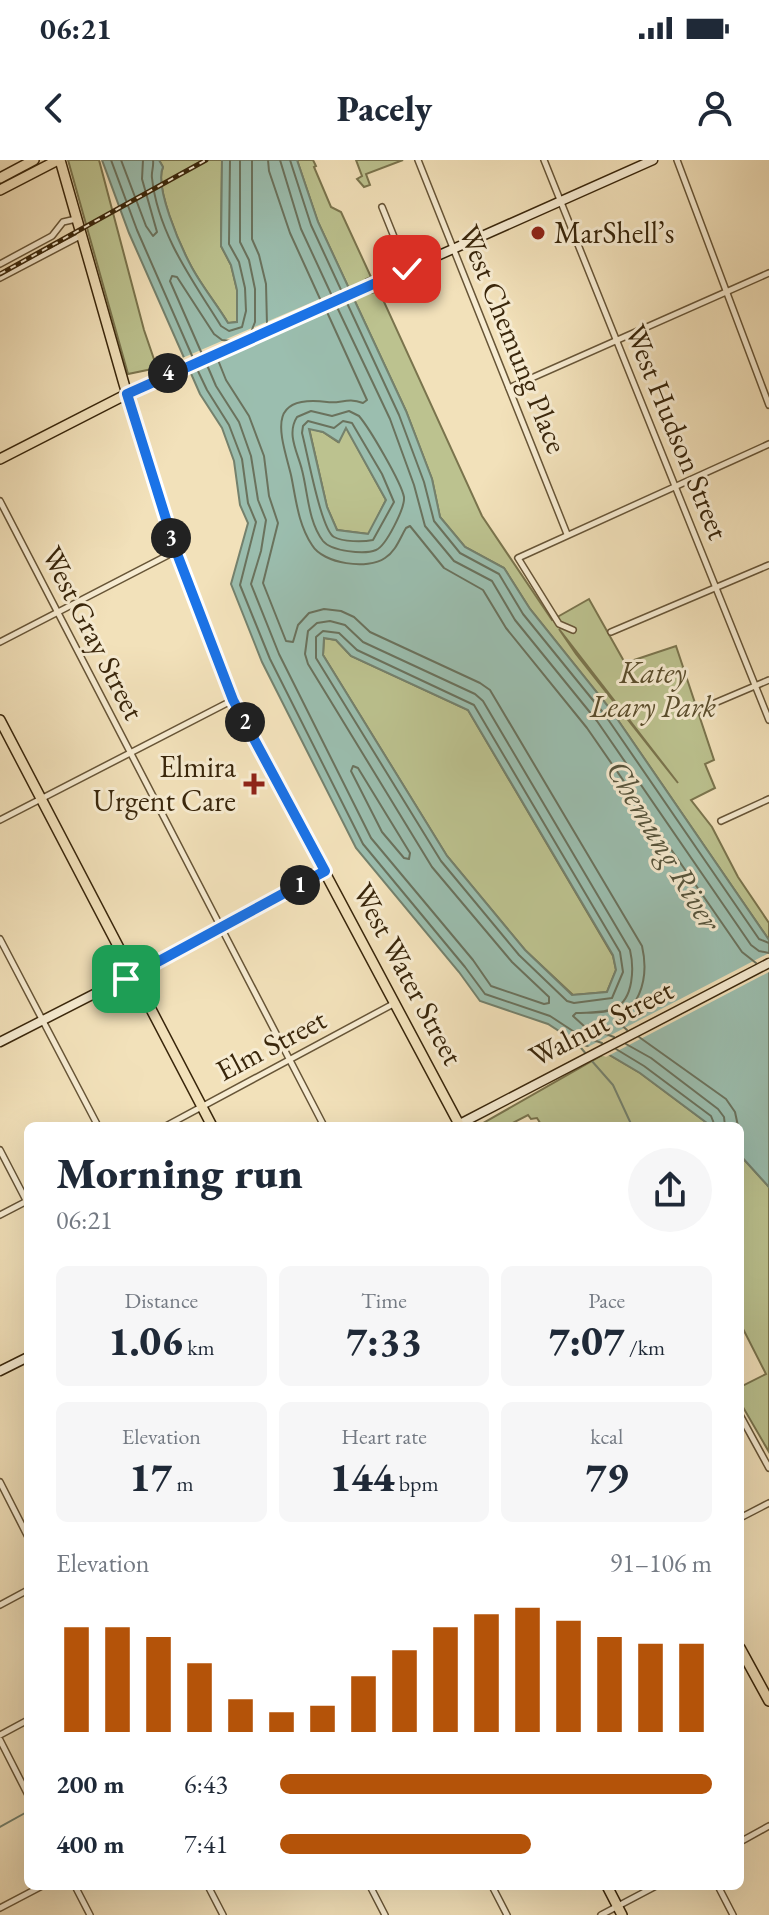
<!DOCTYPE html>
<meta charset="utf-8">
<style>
body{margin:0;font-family:"EB Garamond",serif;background:#f6f6f7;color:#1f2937;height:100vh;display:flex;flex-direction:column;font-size:30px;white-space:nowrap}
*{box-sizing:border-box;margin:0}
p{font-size:26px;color:#747a83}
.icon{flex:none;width:44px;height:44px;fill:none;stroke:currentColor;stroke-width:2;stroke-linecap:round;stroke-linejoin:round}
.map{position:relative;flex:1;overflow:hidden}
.panel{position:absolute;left:24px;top:962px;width:720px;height:768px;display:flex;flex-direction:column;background:#fff;border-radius:12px;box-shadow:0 8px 32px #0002}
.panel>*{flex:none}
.pin{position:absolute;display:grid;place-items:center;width:68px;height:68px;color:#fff;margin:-34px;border-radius:16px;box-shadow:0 4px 12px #0006}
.km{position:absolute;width:40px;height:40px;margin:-20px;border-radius:50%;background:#222;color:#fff;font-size:22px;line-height:40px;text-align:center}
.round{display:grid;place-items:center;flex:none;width:84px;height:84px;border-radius:42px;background:#f6f6f7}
.overview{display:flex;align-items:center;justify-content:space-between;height:136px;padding:0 32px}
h1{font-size:44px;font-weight:800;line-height:60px}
.metrics{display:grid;grid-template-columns:repeat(3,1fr);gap:12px;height:136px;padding:8px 32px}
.metrics div{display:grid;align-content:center;border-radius:12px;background:#f6f6f7;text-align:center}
.metrics b{font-size:40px;font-weight:800}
.metrics small{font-size:22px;font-weight:400}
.metrics p{font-size:22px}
.chart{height:224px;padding:16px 32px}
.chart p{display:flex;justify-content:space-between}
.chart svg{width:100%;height:144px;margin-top:8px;stroke:#b45309;stroke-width:6}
ul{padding:0 32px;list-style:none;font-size:26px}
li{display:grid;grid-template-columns:128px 96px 1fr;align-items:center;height:60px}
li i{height:20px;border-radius:10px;background:#b45309}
.status{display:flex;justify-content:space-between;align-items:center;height:56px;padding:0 40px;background:#fff;direction:ltr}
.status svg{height:22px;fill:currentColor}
header{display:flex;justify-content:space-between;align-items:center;height:104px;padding:0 32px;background:#fff;font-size:36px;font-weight:800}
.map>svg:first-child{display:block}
.green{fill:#bcc28f;stroke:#7a744d;stroke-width:2;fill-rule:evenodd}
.water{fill:#9bbeaf;stroke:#74816d;stroke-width:2;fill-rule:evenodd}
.pier{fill:#f2e1ba}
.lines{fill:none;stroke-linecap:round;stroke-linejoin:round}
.shore{stroke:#6a725d;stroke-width:2}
.stream{stroke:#74816d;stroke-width:2}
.street-casing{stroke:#675537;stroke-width:8}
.secondary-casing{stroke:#39260b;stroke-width:11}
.primary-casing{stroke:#39260b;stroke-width:12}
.street{stroke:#f7ecd2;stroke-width:5}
.secondary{stroke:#f7ecd2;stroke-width:8}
.primary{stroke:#f2e1ba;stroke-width:9}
.rail-casing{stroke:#39260b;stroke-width:5}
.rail{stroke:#f7ecd2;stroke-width:2;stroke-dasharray:6;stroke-linecap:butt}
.route-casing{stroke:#fff;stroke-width:16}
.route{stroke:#1a73e8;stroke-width:10}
.poi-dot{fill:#8f2418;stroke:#f7ecd2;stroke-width:3}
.labels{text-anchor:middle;stroke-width:6;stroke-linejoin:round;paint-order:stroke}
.poi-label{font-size:30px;fill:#39260b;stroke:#f7ecd2;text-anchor:start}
.street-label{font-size:30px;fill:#39260b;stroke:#f7ecd2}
.park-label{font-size:30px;font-style:italic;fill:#5a4d2c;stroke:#f7ecd2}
.water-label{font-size:32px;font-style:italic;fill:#56543c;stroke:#f7ecd2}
</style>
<div class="status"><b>06:21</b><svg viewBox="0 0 49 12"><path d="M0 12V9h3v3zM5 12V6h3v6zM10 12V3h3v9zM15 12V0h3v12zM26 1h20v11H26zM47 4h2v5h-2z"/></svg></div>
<header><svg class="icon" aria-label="back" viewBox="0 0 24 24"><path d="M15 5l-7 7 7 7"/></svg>Pacely<svg class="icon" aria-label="person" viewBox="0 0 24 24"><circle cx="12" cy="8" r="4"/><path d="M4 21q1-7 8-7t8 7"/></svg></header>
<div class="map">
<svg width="769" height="1755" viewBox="0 0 769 1755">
<rect width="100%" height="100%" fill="#f2e1ba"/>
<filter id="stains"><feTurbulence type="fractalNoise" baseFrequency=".0025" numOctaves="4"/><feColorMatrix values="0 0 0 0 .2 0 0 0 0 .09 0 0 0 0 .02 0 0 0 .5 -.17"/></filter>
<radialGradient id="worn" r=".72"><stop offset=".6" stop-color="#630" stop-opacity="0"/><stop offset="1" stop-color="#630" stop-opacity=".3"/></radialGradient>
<g class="green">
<polygon points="68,0 99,0 144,170 157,208 128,214"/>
<path d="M159,0H222L221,86L231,105L237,130V162L228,163C216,143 200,124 190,104C180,85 154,26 163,7Z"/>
<path d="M297,0H313L316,6L314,7L331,47L341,52L371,117L366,119L372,133L378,131L380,133L482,356L552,460L589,439L625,503L676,486L714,600L705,604L715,628L691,640L712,667L738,717L769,763V780L611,550L530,449L504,408L465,387L440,357L432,319L406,251L318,62ZM559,469L678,623L576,494Z"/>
<polygon points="356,0 403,0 366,14 370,25 364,27 357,19 362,16"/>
<polygon points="346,267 386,340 369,374 337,370 327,347 309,268 323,272 338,282"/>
<polygon points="324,478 336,480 351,496 468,550 613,796 616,810 607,832 573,835 525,790 447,696 323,495"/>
<polygon points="606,893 640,913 711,966 542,966 537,958 531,959 528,955 507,966 478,966"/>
<polygon points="740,995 769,1027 769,1292 740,1242 740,1227 766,1214 740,1163"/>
</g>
<path class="water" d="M102,0H159L163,7C154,26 180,85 190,104C200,124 216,143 228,163L237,162V130L231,105L221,86L222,0H297L318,62L406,251L432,319L440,357L465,387L504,408L530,449L611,550L769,780V1027L740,995V966H711L640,913L606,893L576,882L548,864L480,841L459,812L356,688L262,502L231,424L248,363L240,345L234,301L222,268L200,234L129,73ZM346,268L386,340L368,374L337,370L327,347L309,269L323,272L339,282ZM324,478L336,480L351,496L468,550L613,795L616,810L607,832L572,835L525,790L447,696L323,495Z"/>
<g class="pier">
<polygon points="352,125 358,140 186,213 180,199"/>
<polygon points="769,793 769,812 606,897 584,889"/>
</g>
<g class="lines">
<g class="shore">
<polyline points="111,0 137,70 193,198"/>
<polyline points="121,0 146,66 153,76 157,72 142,19 143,0"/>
<path d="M153,0C154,7 151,12 152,18C158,74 193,121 221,166L229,171L242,167L246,151L245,128L239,102L229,84L230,0"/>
<polyline points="240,0 240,82 249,100 255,129 255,162 251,172"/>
<polyline points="252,0 252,79 259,95 266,124 267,165"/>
<polyline points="268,0 269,11 290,73 321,141"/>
<polyline points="280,0 301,69 332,136"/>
<polyline points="290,0 311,65 342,132"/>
<polyline points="347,143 399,255 424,322 434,361 460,393 499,414 523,454 605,555 759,779 769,783"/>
<polyline points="337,147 390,259 414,325 425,366 454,401 492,421 515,460 597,561 751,785 759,791 769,793"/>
<path d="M327,152L367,240L363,243C347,237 341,244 327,242C264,234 281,275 291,315C296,339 298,364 312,385C323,404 368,410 385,398C396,391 400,378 406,368L410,366L444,408L483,430L506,468L587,568L742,792L756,803"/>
<polyline points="202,194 170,121 172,116 177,117 214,174 222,180 232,181"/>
<path d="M218,200L226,220L249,256L264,296L269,336L278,363L263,423L286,481L293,482L298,465L309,453L324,449L341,451L354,457L370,472L480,523L490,530L642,786C649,816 641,842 618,862L627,870"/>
<path d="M207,205L216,226L239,262L251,296L258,340L266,360L261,391L251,424L279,494L371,678L473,800L491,826L544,844L549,843V837L512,802L432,707L308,504L305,494L308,471L317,463L330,461L345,465L363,482L475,534L483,541L630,790C634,807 634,839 615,848C604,854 588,852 576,853L573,856L584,866L614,877"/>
<polyline points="197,209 207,230 229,265 242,299 248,343 256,362 240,425 270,499 363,684 465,807 485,834 550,856 579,875 602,883"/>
<path d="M311,251L332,256L349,251L359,256C370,269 401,322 404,337C405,348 386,386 376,390C364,395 331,391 323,381C308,361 308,333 302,310C298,293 286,274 297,257Z"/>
<path d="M308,261L334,268L343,261L352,263L382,314L394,342L373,380C363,382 343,382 334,377C321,370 307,291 302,273L303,266Z"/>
<polygon points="323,471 339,473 357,490 474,545 620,792 623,812 612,838 574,843 567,841 519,795 441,701 316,498 316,477"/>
<polygon points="353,606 358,608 410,693 409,699 404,698 382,672 351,611"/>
<polyline points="639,877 726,939 735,952 738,966"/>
<polyline points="626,884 651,898 718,949 724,957 725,966"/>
<polyline points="616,889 644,906 711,956 715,966"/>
</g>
<g class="stream">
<polyline points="576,882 587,895"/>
<polyline points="591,900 613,925 632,966"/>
<polyline points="0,1667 25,1653"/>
</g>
<g class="street-casing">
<g id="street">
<polyline points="418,0 567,374"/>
<polyline points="544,0 769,560"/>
<polyline points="677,0 769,245"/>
<polyline points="382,47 407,109"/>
<polyline points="0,104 52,76 63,62 76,59"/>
<polyline points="0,118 82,75"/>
<polyline points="509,228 769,113"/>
<polyline points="0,341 324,966"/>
<polyline points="573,470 559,464 518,398 769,284"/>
<polyline points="611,472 769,405"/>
<polyline points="0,482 176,391"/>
<polyline points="696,551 769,520"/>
<polyline points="0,660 233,540"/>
<polyline points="721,661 769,639"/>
<polyline points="0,779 98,966"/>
<polyline points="166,966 395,843"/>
<polyline points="0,990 28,1044"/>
<polyline points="0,1055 27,1041"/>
<polyline points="740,1255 769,1308"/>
<polyline points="0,1322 28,1377"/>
<polyline points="740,1358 769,1343"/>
<polyline points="0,1445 28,1430"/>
<polyline points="0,1575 28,1560"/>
<polyline points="0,1580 28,1635"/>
<polyline points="740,1682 769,1666"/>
<polyline points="75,1726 90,1755"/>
<polyline points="208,1726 223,1755"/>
<polyline points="370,1726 385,1755"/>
<polyline points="492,1726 507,1755"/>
<polyline points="718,1726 733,1755"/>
<polyline points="0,1748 42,1726"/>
<polyline points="601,1755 656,1726"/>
</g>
</g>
<g class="secondary-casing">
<g id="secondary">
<polyline points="127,234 653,0"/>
<polyline points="0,882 194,783 325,711"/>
<polyline points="456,966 769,803"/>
<polyline points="0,1211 28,1197"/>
</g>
</g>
<g class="primary-casing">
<g id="primary">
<polyline points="60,0 124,224 172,380 233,540 460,966"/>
<polyline points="0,18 34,0"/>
<polyline points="0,30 58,0"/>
<polyline points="0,299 127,234"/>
<polyline points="0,560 212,966"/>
<polyline points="740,1488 769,1541"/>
<polyline points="607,1726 622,1755"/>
</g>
</g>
<use href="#street" class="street"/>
<use href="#secondary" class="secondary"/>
<use href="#primary" class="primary"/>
<g class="rail-casing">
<polyline id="rail" points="0,114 206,0"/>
</g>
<use href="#rail" class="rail"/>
</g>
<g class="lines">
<g class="route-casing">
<polyline id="route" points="126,819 325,711 233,540 176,391 127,234 407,109"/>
</g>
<use href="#route" class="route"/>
</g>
<g class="poi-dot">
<circle cx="538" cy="73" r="8"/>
<path d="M250 612h8v8h8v8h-8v8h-8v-8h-8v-8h8z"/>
</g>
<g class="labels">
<g class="poi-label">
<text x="554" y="83">MarShell’s</text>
<text x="236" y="617" text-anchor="end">Elmira<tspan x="236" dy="34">Urgent Care</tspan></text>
</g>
<g class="street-label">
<text transform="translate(513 179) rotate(68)" y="10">West Chemung Place</text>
<text transform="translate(677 272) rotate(68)" y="10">West Hudson Street</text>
<text transform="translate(93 473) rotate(63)" y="10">West Gray Street</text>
<text transform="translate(408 814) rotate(62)" y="10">West Water Street</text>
<text transform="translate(601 863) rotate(-27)" y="10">Walnut Street</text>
<text transform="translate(271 885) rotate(-28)" y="10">Elm Street</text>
</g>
<g class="park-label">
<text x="653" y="523">Katey<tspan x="653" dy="34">Leary Park</tspan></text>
</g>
<g class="water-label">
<text transform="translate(664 685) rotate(59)" y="11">Chemung River</text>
</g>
</g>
<rect width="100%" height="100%" filter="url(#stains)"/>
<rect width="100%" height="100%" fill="url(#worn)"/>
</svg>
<div class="pin" style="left:126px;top:819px;background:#1e9e55"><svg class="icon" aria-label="arrive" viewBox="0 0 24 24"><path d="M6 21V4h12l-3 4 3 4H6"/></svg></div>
<div class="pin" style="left:407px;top:109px;background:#d93025"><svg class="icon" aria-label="check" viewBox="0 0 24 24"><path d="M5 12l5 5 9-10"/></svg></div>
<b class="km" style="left:300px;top:725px">1</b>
<b class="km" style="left:245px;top:562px">2</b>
<b class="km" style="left:171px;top:378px">3</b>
<b class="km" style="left:168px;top:213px">4</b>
<section class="panel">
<div class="overview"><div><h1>Morning run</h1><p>06:21</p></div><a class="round"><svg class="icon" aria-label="share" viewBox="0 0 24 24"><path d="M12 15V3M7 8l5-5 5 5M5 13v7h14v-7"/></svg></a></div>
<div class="metrics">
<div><p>Distance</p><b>1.06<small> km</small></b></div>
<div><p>Time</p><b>7:33</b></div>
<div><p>Pace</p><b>7:07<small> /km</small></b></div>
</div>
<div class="metrics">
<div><p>Elevation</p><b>17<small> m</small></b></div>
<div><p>Heart rate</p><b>144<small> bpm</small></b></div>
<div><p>kcal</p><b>79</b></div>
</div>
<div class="chart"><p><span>Elevation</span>91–106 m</p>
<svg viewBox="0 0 160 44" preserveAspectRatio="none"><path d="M5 44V12M15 44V12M25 44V15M35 44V23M45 44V34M55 44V38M65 44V36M75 44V27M85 44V19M95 44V12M105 44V8M115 44V6M125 44V10M135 44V15M145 44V17M155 44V17"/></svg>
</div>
<ul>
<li><b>200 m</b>6:43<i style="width:100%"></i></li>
<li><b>400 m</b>7:41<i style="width:58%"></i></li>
</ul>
</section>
</div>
